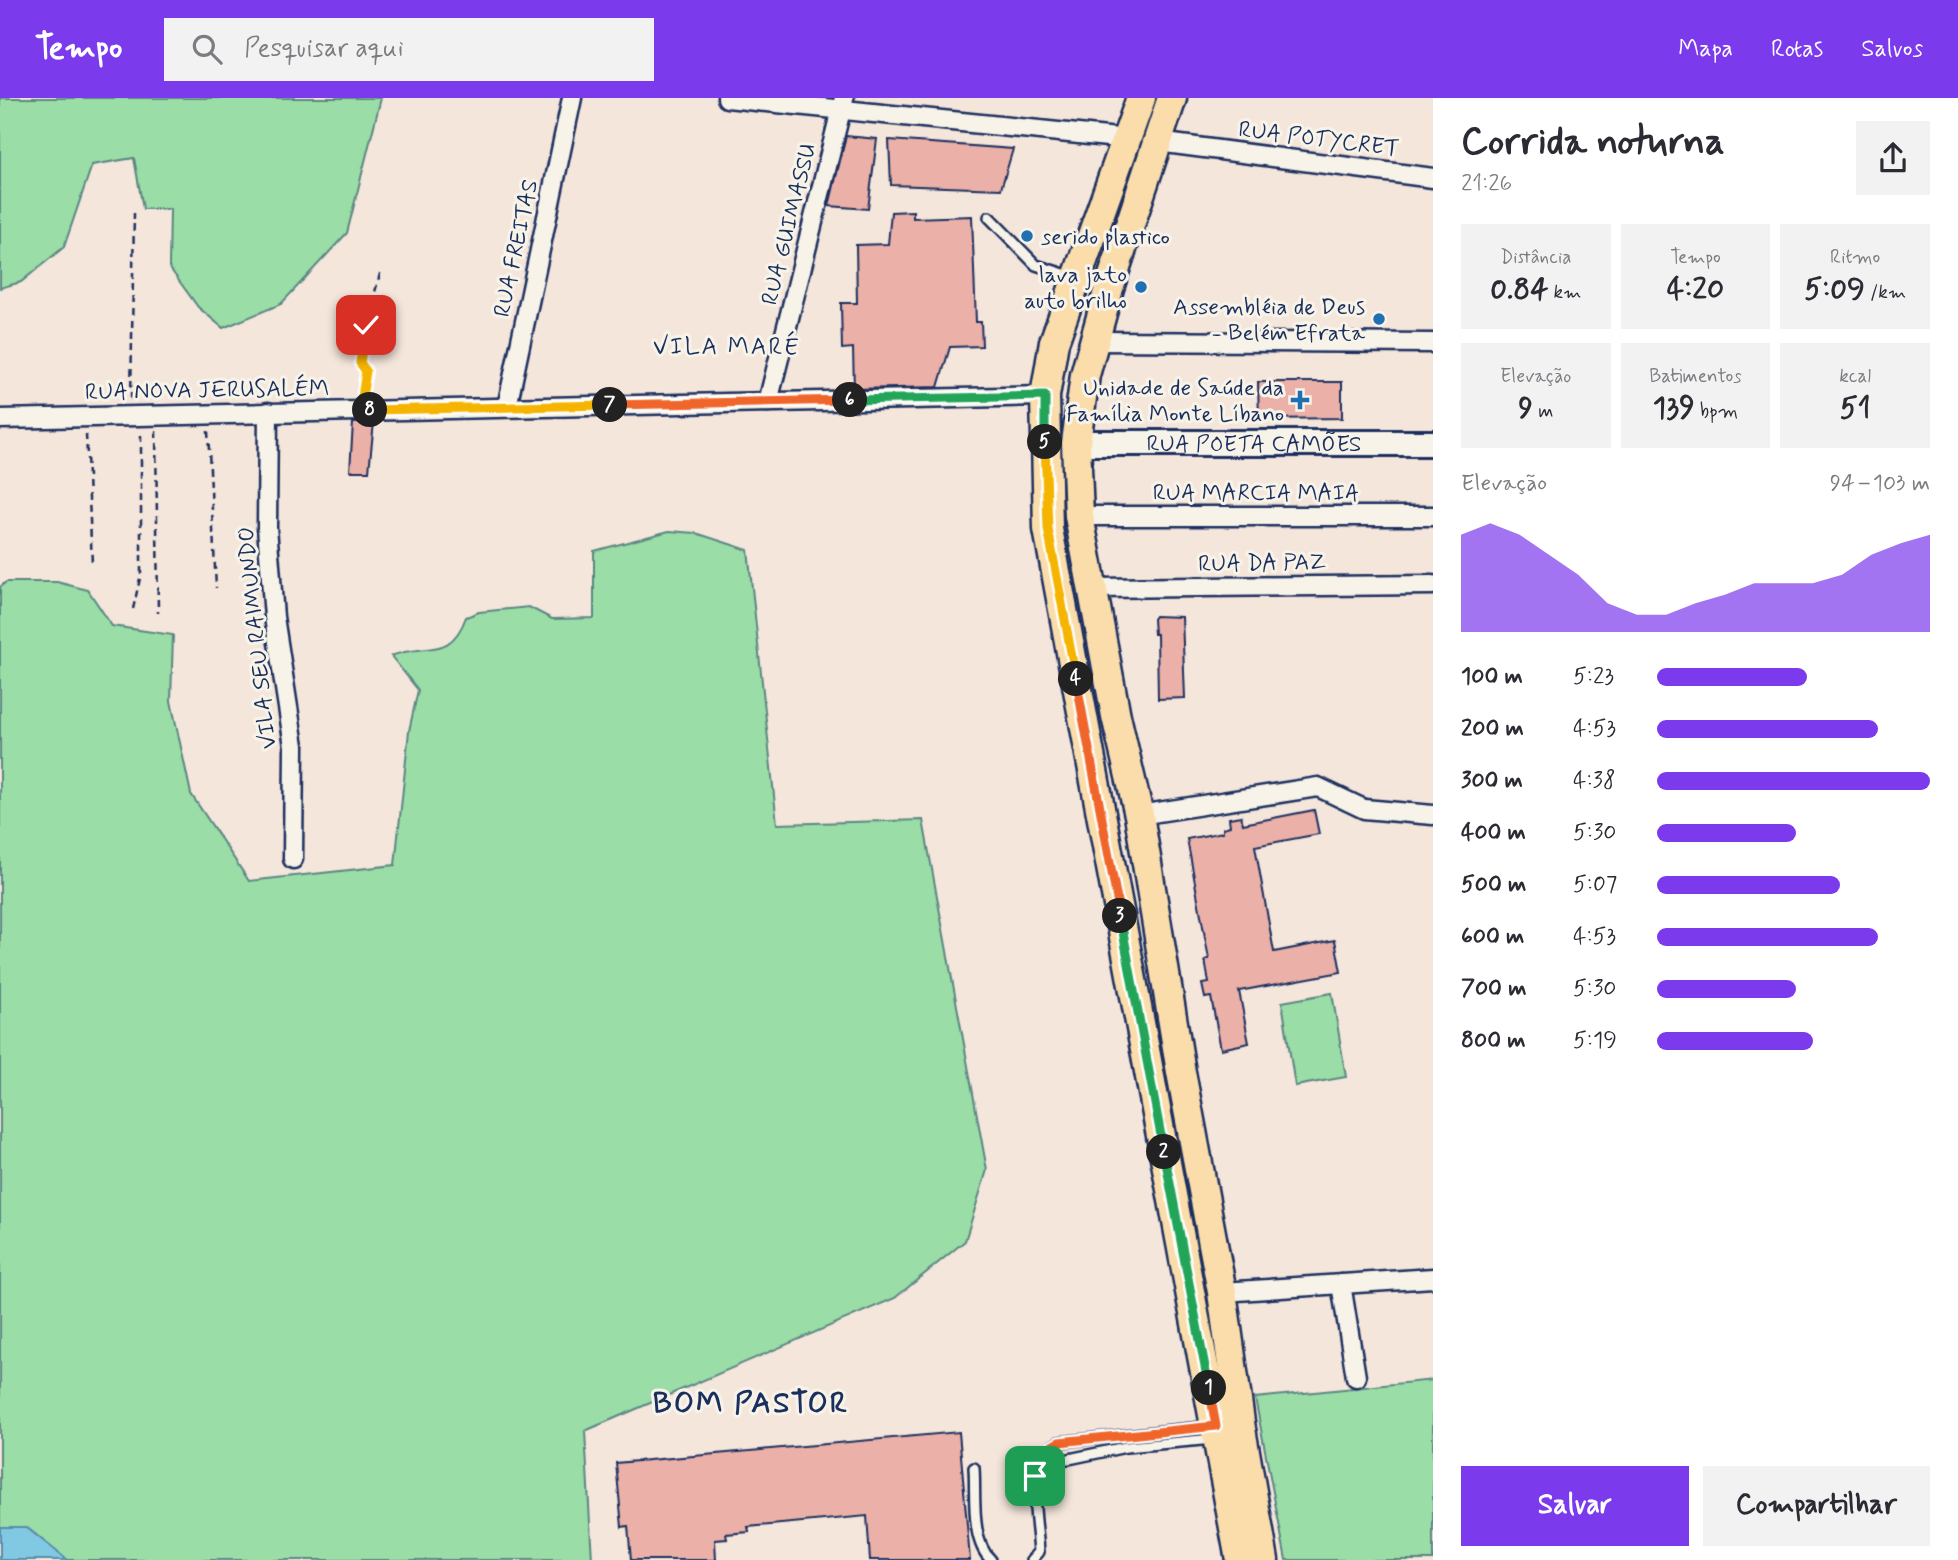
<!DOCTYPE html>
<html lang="pt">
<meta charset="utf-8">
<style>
body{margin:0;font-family:Mynerve,sans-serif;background:#f2f2f3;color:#2b2b33;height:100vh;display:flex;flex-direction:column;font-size:26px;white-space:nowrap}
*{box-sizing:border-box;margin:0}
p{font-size:23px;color:#7c7c81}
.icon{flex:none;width:38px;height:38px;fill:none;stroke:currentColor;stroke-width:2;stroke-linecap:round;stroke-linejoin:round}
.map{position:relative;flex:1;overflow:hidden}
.sheet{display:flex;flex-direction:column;background:#fff;width:525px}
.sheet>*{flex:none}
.pin{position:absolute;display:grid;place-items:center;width:60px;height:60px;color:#fff;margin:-30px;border-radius:14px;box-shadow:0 4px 10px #0006}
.km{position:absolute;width:35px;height:35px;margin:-18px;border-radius:50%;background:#222;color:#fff;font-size:19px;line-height:35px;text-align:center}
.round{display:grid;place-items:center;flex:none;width:74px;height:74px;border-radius:0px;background:#f2f2f3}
.summary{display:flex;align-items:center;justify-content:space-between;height:119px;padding:0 28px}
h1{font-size:38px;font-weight:800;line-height:52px}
.metrics{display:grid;grid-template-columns:repeat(3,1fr);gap:10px;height:119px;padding:7px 28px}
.metrics div{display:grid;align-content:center;border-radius:0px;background:#f2f2f3;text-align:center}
.metrics b{font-size:30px;font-weight:800}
.metrics small{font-size:19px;font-weight:400}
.metrics p{font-size:19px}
.chart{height:196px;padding:14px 28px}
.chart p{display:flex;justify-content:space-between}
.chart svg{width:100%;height:126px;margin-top:7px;fill:#7c3aed;opacity:.7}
.action{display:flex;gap:14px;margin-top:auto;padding:14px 28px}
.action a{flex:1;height:80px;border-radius:0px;background:#7c3aed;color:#fff;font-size:28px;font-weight:800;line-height:80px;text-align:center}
.action a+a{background:#f2f2f3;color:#2b2b33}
ul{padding:0 28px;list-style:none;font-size:23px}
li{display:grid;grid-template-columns:112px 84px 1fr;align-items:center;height:52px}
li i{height:18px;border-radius:9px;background:#7c3aed}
header{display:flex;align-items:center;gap:42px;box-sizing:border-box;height:98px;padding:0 35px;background:#7c3aed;color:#fff}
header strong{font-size:33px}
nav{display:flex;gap:38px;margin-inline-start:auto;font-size:24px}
.search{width:490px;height:63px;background:#f2f2f3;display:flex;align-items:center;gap:18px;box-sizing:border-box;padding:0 24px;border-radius:0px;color:#7c7c81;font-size:26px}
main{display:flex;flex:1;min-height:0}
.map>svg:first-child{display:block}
.green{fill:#9adda7;stroke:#5a8682;stroke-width:2}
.water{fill:#81c9e2;stroke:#588bad;stroke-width:2}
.building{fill:#ebb1a8;stroke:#1b2f5e;stroke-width:2}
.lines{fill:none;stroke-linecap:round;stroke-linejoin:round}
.lane-casing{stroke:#1b2f5e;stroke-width:14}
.street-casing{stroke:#1b2f5e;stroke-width:23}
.secondary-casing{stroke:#1b2f5e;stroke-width:30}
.primary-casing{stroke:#1b2f5e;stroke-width:33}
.path{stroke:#1b2f5e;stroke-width:2.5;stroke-dasharray:7 5;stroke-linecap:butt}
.lane{stroke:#f7f3e8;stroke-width:9}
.street{stroke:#f7f3e8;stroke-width:18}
.secondary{stroke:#f7f3e8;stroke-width:24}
.primary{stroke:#faddab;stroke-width:28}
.split-1-casing{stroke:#fff;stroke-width:14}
.split-2-casing{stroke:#fff;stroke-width:14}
.split-3-casing{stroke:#fff;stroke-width:14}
.split-4-casing{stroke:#fff;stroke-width:14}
.split-5-casing{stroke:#fff;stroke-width:14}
.split-6-casing{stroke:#fff;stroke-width:14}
.split-7-casing{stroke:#fff;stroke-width:14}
.split-8-casing{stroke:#fff;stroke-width:14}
.split-9-casing{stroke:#fff;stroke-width:14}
.split-1{stroke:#f0652b;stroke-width:9}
.split-2{stroke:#22a559;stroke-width:9}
.split-3{stroke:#22a559;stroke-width:9}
.split-4{stroke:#f0652b;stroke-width:9}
.split-5{stroke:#f5b400;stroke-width:9}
.split-6{stroke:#22a559;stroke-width:9}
.split-7{stroke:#f0652b;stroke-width:9}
.split-8{stroke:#f5b400;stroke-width:9}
.split-9{stroke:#f5b400;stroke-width:9}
.poi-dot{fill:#1f6fb2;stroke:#f7f3e8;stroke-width:2.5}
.labels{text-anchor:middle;stroke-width:6;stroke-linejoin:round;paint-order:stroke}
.street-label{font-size:23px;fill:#1b2f5e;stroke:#f7f3e8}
.poi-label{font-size:23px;fill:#1b2f5e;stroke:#f7f3e8;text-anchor:end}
.neighbourhood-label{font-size:24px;letter-spacing:2px;fill:#1b2f5e;stroke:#f7f3e8}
.district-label{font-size:30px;font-weight:bold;letter-spacing:2px;fill:#1b2f5e;stroke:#f7f3e8}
</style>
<header>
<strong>Tempo</strong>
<div class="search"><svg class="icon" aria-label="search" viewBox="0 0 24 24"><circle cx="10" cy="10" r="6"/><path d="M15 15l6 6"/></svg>Pesquisar aqui</div>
<nav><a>Mapa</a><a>Rotas</a><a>Salvos</a></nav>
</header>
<main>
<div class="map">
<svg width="1433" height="1462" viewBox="0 0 1433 1462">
<rect width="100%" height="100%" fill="#f5e6db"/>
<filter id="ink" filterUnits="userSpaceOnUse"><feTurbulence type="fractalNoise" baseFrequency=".0143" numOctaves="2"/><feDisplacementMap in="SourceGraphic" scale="14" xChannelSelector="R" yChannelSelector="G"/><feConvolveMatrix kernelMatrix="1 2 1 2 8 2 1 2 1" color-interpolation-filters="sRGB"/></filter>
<g filter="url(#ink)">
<g class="green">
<polygon points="0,0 381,0 347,135 281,206 223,230 198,209 169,169 170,111 143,111 134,60 92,67 64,149 21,184 0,190"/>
<path d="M669,433L696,435L748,452L777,726L923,722L987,1072L965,1143L895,1200L585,1333L592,1462H67L26,1429H0V489L6,484H57L88,492L112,528L173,537L171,603L191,696L249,783L395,767L409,633L418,592L391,558C426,544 450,563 466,519L479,514L529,509L552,521L594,520V453Z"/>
<polygon points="1332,895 1346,979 1295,988 1282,904"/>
<polygon points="1433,1282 1433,1462 1286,1462 1255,1300"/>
</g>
<polygon class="water" points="0,1429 26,1429 67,1462 0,1462"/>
<g class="building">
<polygon points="846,38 877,41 868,111 829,108"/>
<polygon points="889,42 1013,51 1001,91 891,87"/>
<polygon points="913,113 913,120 972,118 976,224 981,224 982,248 950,249 938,289 854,291 853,250 842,251 841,205 857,205 856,147 888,146 891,114"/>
<polygon points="1258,284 1342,284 1342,320 1259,321"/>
<polygon points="374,324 369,373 350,373 353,325"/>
<polygon points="1155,518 1182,519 1185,600 1158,601 1157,536 1154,536 1153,521"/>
<polygon points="1314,712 1319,736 1255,748 1274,854 1335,842 1341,874 1239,893 1249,945 1221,951 1211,899 1205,900 1202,886 1209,885 1205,862 1209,861 1187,741 1223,734 1223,730 1230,728 1229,720 1241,718 1243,726"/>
<polygon points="959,1334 970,1462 870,1462 867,1418 748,1429 749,1434 726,1436 727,1441 715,1442 716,1462 631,1462 628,1428 622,1429 616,1365"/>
</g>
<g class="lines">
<g class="lane-casing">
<g id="lane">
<polyline points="989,119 1036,167 1104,189"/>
<polyline points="1040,1362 1069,1361 1126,1349 1213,1341"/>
<path d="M974,1370C976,1396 970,1443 991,1462"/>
<path d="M1032,1462L1039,1454C1037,1417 1022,1365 1059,1344L1211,1328"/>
</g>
</g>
<g class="street-casing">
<g id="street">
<polyline points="727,0 1127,41"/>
<polyline points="1158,44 1433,80"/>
<polyline points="1093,243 1433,245"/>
<polyline points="768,304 844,0"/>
<polyline points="507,309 572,0"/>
<polyline points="268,314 267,429 274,519 294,648 293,761"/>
<polyline points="0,321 1045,298"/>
<polyline points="1079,418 1433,418"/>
<polyline points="1092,490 1433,487"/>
<polyline points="1139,717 1318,689 1364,711 1433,717"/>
<polyline points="1341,1186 1356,1279"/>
<polyline points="1222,1194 1433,1180"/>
</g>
</g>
<g class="secondary-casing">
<g id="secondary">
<path id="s1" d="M1076,345H1433"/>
</g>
</g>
<g class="primary-casing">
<g id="primary">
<polyline points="1141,0 1054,244 1045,298 1048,431 1240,1462"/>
<polyline points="1172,0 1109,190 1085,277 1076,345 1079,418 1116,618 1139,717 1181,974 1222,1194 1241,1331 1264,1462"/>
</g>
</g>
<g class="path">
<polyline points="362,298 366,273 361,265 366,227 381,172"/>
<polyline points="131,301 134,115"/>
<polyline points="156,333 158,515"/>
<polyline points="208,333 216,490"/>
<polyline points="86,336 92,465"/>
<polyline points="133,511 141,476 141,333"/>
</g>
<use href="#lane" class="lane"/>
<use href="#street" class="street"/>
<use href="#secondary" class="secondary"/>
<use href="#primary" class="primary"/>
</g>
</g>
<g class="lines" filter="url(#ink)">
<g class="split-1-casing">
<polyline id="split-1" points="1035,1378 1047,1351 1059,1344 1216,1328 1209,1290"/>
</g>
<g class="split-2-casing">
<polyline id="split-2" points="1164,1054 1209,1290"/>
</g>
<g class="split-3-casing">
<polyline id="split-3" points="1120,818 1164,1054"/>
</g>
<g class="split-4-casing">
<polyline id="split-4" points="1076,581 1120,818"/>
</g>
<g class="split-5-casing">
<polyline id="split-5" points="1045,344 1048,431 1076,581"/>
</g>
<g class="split-6-casing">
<polyline id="split-6" points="850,302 1045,298 1045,344"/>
</g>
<g class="split-7-casing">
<polyline id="split-7" points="610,307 850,302"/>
</g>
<g class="split-8-casing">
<polyline id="split-8" points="370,312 610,307"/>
</g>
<g class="split-9-casing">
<polyline id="split-9" points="366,227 360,265 366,273 360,313 370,312"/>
</g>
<use href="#split-1" class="split-1"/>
<use href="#split-2" class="split-2"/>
<use href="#split-3" class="split-3"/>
<use href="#split-4" class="split-4"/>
<use href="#split-5" class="split-5"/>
<use href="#split-6" class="split-6"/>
<use href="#split-7" class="split-7"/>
<use href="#split-8" class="split-8"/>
<use href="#split-9" class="split-9"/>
</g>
<g class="poi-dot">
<circle cx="1027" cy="138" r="7"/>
<circle cx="1141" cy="189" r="7"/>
<circle cx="1379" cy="221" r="7"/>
<path d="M1296.5 291.5h7v7h7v7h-7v7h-7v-7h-7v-7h7z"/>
</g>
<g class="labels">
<g class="street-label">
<text transform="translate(1319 40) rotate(7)" y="8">RUA POTYCRET</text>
<text transform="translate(788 126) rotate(-76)" y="8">RUA GUIMASSU</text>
<text transform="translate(515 150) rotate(-78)" y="8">RUA FREITAS</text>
<text transform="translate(207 291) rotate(-1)" y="8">RUA NOVA JERUSALÉM</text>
<text dy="8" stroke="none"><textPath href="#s1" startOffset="178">RUA POETA CAMÕES</textPath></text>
<text x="1256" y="402">RUA MARCIA MAIA</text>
<text transform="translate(1262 464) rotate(-1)" y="8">RUA DA PAZ</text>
<text transform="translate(256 540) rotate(-96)" y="8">VILA SEU RAIMUNDO</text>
</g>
<g class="poi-label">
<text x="1041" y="146" text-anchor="start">serido plastico</text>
<text x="1127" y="184">lava jato<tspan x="1127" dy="26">auto brilho</tspan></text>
<text x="1365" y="216">Assembléia de Deus<tspan x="1365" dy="26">- Belém Efrata</tspan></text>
<text x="1284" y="297">Unidade de Saúde da<tspan x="1284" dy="26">Família Monte Líbano</tspan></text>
</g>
<g class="neighbourhood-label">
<text x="727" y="256">VILA MARÉ</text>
</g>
<g class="district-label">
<text x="751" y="1314">BOM PASTOR</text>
</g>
</g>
</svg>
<div class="pin" style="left:1035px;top:1378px;background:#1e9e55"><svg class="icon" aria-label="arrive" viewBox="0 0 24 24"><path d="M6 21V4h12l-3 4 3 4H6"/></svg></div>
<div class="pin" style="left:366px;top:227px;background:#d93025"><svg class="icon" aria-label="check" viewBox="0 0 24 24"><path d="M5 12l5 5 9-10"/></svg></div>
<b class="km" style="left:1209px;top:1290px">1</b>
<b class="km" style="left:1164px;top:1054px">2</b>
<b class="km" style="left:1120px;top:818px">3</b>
<b class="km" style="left:1076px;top:581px">4</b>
<b class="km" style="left:1045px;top:344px">5</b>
<b class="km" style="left:850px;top:302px">6</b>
<b class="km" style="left:610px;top:307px">7</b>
<b class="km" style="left:370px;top:312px">8</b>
</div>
<section class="sheet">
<div class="summary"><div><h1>Corrida noturna</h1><p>21:26</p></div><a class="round"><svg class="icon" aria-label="share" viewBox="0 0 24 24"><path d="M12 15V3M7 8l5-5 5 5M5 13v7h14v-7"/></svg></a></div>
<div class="metrics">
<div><p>Distância</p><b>0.84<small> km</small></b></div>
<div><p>Tempo</p><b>4:20</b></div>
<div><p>Ritmo</p><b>5:09<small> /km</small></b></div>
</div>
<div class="metrics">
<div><p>Elevação</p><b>9<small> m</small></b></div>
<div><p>Batimentos</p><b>139<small> bpm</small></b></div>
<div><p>kcal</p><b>51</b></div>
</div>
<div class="chart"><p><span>Elevação</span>94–103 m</p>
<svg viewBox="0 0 160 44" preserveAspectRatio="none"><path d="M0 44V10L10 6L20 10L30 17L40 24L50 34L60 38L70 38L80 34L90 31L100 27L110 27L120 27L130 24L140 17L150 13L160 10V44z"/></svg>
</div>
<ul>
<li><b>100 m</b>5:23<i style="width:55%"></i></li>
<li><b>200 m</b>4:53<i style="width:81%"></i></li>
<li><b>300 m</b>4:38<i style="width:100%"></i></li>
<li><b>400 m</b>5:30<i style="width:51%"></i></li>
<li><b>500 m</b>5:07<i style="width:67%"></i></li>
<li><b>600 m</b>4:53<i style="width:81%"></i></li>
<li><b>700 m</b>5:30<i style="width:51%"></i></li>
<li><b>800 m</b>5:19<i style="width:57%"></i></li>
</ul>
<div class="action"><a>Salvar</a><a>Compartilhar</a></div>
</section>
</main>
